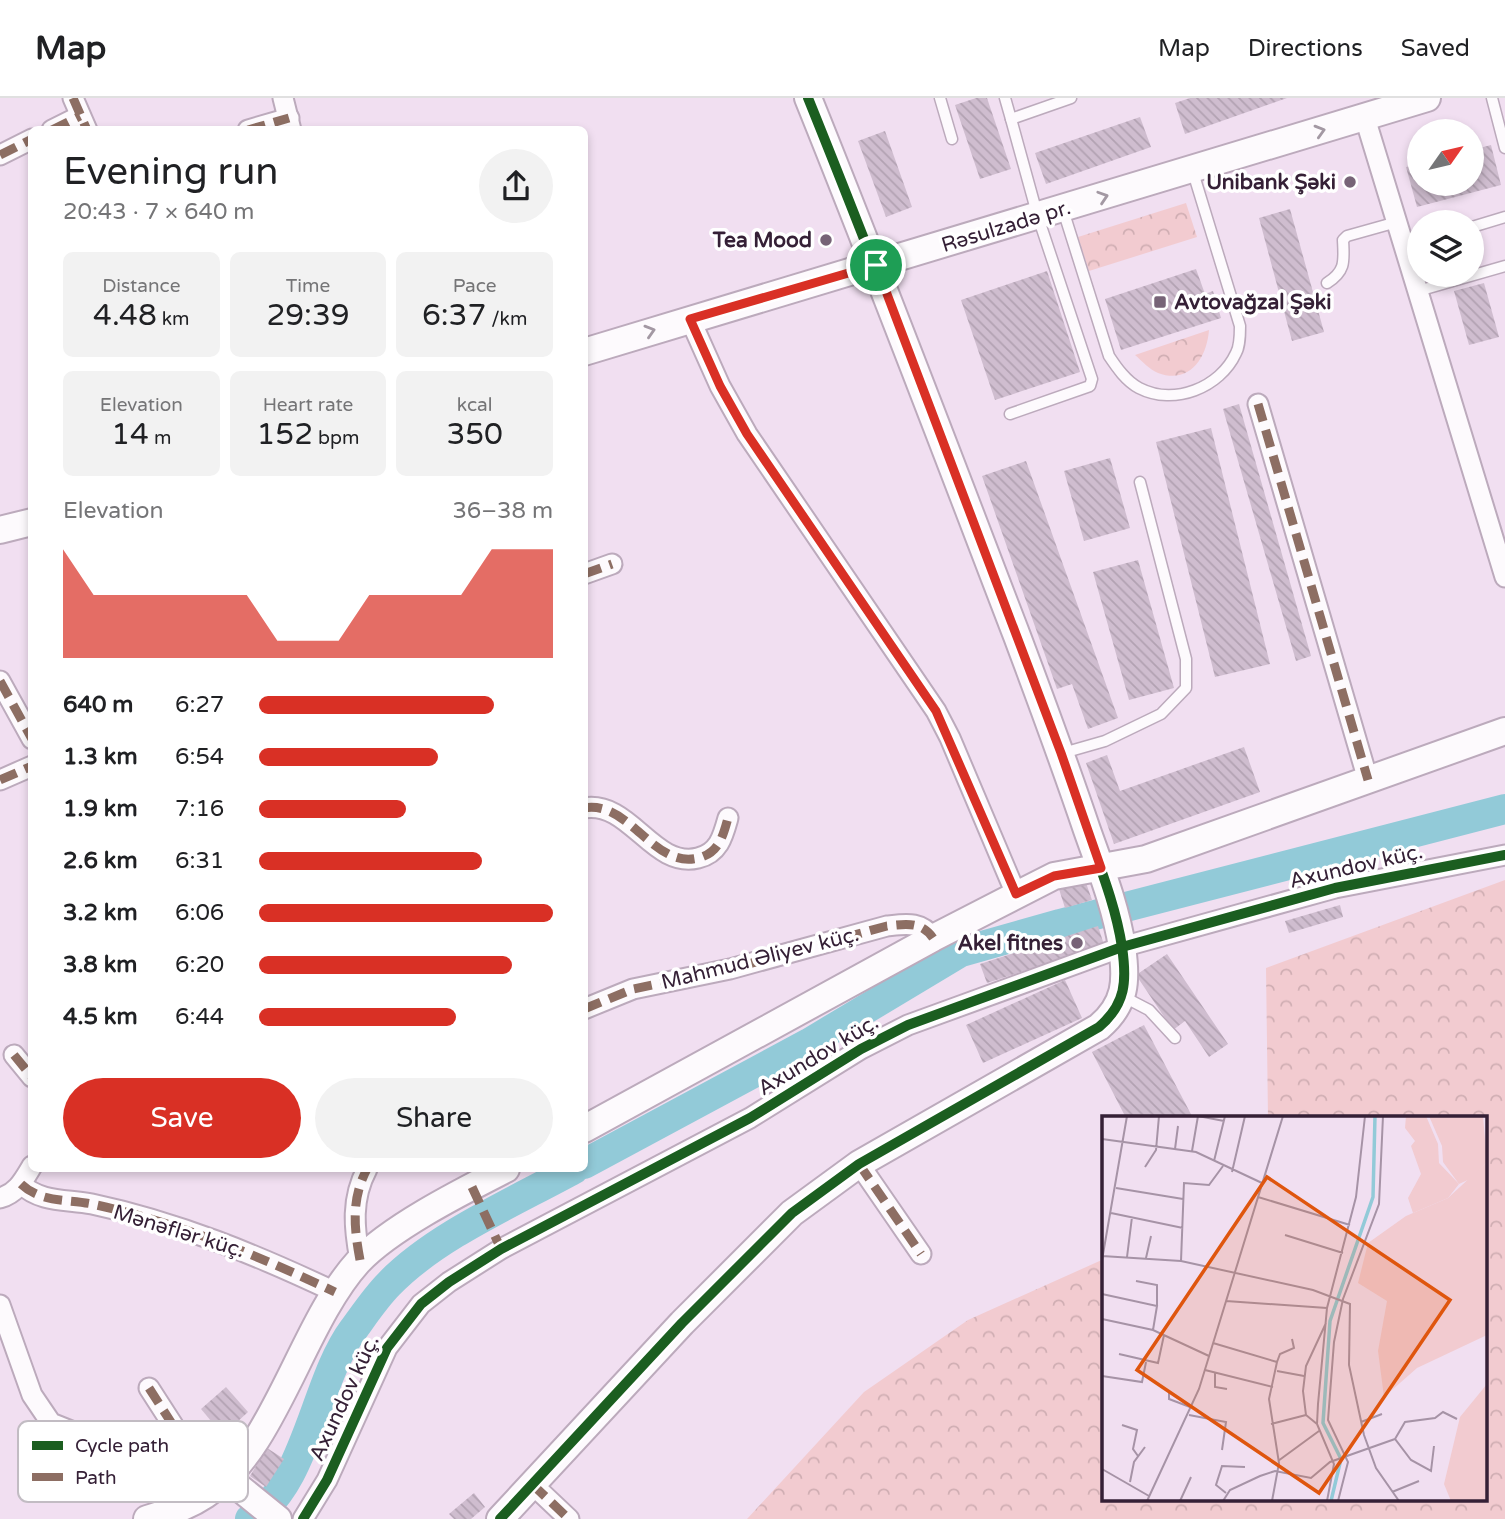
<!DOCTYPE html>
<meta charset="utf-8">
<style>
body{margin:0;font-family:"Varela Round",sans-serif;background:#f2f2f2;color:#202124;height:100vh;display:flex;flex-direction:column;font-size:26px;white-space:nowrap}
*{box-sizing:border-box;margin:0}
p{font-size:23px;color:#757577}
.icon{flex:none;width:38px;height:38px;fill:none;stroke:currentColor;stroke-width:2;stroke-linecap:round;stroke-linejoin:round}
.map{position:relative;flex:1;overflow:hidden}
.sheet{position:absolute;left:28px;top:28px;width:560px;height:1046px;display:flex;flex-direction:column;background:#fff;border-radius:10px;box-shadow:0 4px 10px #0003}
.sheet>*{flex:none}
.needle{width:46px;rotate:56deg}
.tools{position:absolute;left:1407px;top:21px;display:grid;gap:14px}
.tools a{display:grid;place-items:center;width:77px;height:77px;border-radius:50%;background:#fff;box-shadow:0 4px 10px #0003;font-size:35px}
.pin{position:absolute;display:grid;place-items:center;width:60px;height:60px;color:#fff;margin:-30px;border:4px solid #fff;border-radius:50%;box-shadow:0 2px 7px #0007}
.round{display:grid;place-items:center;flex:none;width:74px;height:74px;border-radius:37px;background:#f2f2f2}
.overview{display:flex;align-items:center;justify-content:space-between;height:119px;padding:0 35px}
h1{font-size:38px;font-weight:600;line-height:52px}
.figures{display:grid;grid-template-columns:repeat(3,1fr);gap:10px;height:119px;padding:7px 35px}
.figures div{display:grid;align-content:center;border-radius:10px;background:#f2f2f2;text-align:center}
.figures b{font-size:30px;font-weight:600}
.figures small{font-size:19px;font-weight:400}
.figures p{font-size:19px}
.chart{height:196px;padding:14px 35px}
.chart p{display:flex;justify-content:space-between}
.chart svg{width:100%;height:126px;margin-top:7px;fill:#d93025;opacity:.7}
.action{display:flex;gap:14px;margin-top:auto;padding:14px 35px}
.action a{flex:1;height:80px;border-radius:42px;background:#d93025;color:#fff;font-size:28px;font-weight:600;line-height:80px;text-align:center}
.action a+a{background:#f2f2f2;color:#202124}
ul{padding:0 35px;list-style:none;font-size:23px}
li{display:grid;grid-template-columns:112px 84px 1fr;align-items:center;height:52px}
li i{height:18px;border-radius:9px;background:#d93025}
header{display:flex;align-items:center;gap:42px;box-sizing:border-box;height:98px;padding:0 35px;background:#fff;border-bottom:2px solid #e0e0e0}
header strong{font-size:33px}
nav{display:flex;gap:38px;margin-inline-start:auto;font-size:24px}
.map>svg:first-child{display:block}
.forest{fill:url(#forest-crowns)}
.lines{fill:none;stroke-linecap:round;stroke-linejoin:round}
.river{stroke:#92cad8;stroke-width:30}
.building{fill:url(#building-back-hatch)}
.lane-casing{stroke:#bcaabc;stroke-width:13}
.street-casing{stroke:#bcaabc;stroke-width:23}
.secondary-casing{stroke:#bcaabc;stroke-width:30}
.lane{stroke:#fdfafd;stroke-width:10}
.street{stroke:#fdfafd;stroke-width:19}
.secondary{stroke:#fdfafd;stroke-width:26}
.quiet{stroke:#8d6e63;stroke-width:9;stroke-dasharray:18 9;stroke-linecap:butt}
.cycleway-casing{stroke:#fff;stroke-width:15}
.cycleway{stroke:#1b5e20;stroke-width:10}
.oneway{stroke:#a398a3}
.route-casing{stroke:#fff;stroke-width:14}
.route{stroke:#d93025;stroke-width:9}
.poi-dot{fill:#776377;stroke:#fff;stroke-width:2.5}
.labels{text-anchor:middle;stroke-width:7;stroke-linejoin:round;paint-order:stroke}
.poi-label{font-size:21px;font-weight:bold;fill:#352036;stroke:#fff;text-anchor:end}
.street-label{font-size:21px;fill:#352036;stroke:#fff}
.inset-river{fill:none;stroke:#92cad8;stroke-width:3.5}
.inset-road{fill:none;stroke:#a693a6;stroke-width:2}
.view{fill:#df560e;fill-opacity:0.15;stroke:#df560e;stroke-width:3.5}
.inset-edge{fill:none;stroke:#352036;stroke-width:3.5}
.key{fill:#fff;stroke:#c2bcc3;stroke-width:2}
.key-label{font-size:19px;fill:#352036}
</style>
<header>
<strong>Map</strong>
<nav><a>Map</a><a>Directions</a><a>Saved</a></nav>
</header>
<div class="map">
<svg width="1505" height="1421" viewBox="0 0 1505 1421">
<defs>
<pattern id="forest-crowns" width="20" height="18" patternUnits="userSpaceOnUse" patternTransform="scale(1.75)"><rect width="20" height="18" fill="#f2cbd0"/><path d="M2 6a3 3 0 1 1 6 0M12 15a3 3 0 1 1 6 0" fill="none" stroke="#d0aeb3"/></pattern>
<pattern id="building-back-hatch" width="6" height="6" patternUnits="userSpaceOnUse" patternTransform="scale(1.75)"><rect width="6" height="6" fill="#cfbdcf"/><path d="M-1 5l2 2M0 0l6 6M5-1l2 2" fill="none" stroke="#b2a2b2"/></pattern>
</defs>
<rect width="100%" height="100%" fill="#f1dff1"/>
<g class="forest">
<polygon points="1186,105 1197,139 1089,173 1078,139"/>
<path d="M1209,232C1207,259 1190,287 1158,275C1150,272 1142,263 1135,257Z"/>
<polygon points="1505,782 1505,1421 747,1421 864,1294 968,1222 1104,1161 1104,1402 1486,1402 1486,1020 1268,1020 1266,870"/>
</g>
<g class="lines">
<g class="river">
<polyline points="584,1066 809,945 961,854 1060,826 1505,711"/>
<path d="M250,1421C306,1390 315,1283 353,1232C364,1217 376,1199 389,1186C435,1138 516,1103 574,1071"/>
</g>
</g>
<g class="building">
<polygon points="976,0 987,0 1011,71 980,81 955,7"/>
<polygon points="1190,0 1287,0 1185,36 1175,5"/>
<polygon points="1140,19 1151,49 1046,86 1035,55"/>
<polygon points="885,33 912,109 886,119 858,43"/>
<polygon points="1491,47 1501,87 1417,109 1406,69 1419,66 1419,86 1472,86 1472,52"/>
<polygon points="1290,111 1324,234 1292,243 1259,120"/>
<polygon points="1196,171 1205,196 1213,193 1221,220 1121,252 1105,201"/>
<polygon points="1047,173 1080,274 995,302 961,202"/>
<polygon points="1484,185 1499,239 1469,247 1454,193"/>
<polygon points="1239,306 1311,558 1296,563 1223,311"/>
<polygon points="1211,330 1270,566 1215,579 1156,344"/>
<polygon points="1110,360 1130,430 1084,443 1064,373"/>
<polygon points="1026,363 1118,620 1088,631 1072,586 1057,591 982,378"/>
<polygon points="1138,462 1174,590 1129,602 1093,474"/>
<polygon points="1244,649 1260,694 1114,746 1086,665 1107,657 1120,693"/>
<polygon points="1085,782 1092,802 1065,810 1059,791"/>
<polygon points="1340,807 1343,819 1289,835 1285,823"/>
<polygon points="1098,828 1104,847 987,885 980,866"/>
<polygon points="1167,856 1228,946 1209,959 1185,923 1173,932 1136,877"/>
<polygon points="1065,882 1082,920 983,965 966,927"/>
<polygon points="1144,927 1193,1020 1126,1020 1092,954"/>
<polygon points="226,1289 248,1314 223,1337 201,1311"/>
<polygon points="267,1350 284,1361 266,1389 250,1378"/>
<polygon points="474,1395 485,1409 471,1421 454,1421 449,1416"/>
</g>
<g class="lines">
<g class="lane-casing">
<g id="lane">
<polyline points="940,0 952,41"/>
<polyline points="1005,0 1011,21"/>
<polyline points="1492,0 1505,50"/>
<path d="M1063,112L1109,258C1117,270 1126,283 1139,290C1174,308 1220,290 1236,255C1240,248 1240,237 1240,228L1192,71"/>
<polyline points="1472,129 1505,119"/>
<path d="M1327,185C1346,173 1344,163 1343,142L1347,138L1397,124"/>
<polyline points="1418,193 1505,168"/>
<polyline points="1010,316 1090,288 1092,281 1038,119 1011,21 1071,0"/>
<polyline points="1063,655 1105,643 1161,616 1186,590 1186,561 1140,384"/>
<polyline points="1124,899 1149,912 1175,940"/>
</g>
</g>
<g class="street-casing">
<g id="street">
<polyline points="73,0 87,32"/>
<polyline points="283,0 291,32"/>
<polyline points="1365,20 1505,479"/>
<polyline points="52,32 80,18"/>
<polyline points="248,32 289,20"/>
<polyline points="0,57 32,41"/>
<polyline points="690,221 720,288 747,336 936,613 950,640 1016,796"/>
<polyline points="1258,306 1368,682"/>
<polyline points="584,476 612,466"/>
<polyline points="0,583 32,641"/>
<polyline points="0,682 32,668"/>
<path d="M584,710C630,702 653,771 698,760C719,755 723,738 728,720"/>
<path d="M584,911L633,891L730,871L887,828C906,826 921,823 933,840"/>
<polyline points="14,957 32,979"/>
<polyline points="859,1066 921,1156"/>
<path d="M21,1086C41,1105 67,1101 92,1106C177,1124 257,1157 335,1194"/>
<path d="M0,1100C17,1095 23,1083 32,1068"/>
<path d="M360,1162C354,1130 351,1101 367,1071"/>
<polyline points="0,1207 32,1297 51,1325 86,1339 185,1356 226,1379"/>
<polyline points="149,1290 178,1335 185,1356"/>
<polyline points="532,1386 569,1421"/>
<polyline points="303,1421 327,1382 387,1250 421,1206 449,1184 501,1151 750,1020 861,951 908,927 1122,849 1335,790 1505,757"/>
</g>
</g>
<g class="secondary-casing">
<g id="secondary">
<polyline points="584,254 1427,0"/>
<polyline points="0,432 32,424"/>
<polyline points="584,1031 933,840 1054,778 1146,761 1505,633"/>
<polyline points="226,1379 278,1421"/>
<path d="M147,1421C167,1415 187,1409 205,1397C275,1352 301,1227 358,1164C391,1129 463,1093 506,1071"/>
<path d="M500,1421L682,1225L792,1115L859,1066L1099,929C1126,906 1127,883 1122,849C1116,809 1100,769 1087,732C1065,667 1041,602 1017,538C948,358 880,178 808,0"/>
</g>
</g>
<use href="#lane" class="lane"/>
<use href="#street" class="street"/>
<use href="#secondary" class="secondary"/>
<g class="quiet">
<polyline points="73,0 87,32"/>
<polyline points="52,32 80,18"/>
<polyline points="248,32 289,20"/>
<polyline points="0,57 32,41"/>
<polyline points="1258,306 1368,682"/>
<polyline points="584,476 612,466"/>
<polyline points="0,583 32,641"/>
<polyline points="0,682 32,668"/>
<path d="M584,710C630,702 653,771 698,760C719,755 723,738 728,720"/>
<path d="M584,911L633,891L730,871L887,828C906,826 921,823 933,840"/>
<polyline points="14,957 32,979"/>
<polyline points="859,1066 921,1156"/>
<path d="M21,1086C41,1105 67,1101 92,1106C177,1124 257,1157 335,1194"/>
<polyline points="472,1089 501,1151"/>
<path d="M360,1162C354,1130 351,1101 367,1071"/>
<polyline points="149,1290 178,1335 185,1356"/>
<polyline points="532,1386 569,1421"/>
</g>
<g class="cycleway-casing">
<g id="cycleway">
<polyline points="303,1421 327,1382 387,1250 421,1206 449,1184 501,1151 750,1020 861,951 908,927 1122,849 1335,790 1505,757"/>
<path d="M500,1421L682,1225L792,1115L859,1066L1099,929C1126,906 1127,883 1122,849C1116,809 1100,769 1087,732C1065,667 1041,602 1017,538C948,358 880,178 808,0"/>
</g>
</g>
<use href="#cycleway" class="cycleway"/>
</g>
<defs><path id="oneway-chevron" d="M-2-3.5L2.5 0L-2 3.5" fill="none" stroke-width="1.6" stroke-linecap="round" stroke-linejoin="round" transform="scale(1.75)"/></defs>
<g class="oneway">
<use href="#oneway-chevron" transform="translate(1320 33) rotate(-16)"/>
<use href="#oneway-chevron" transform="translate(1103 99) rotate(-18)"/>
<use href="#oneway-chevron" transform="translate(650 233) rotate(-17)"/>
</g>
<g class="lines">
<g class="route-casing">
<polygon id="route" points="876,167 1061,655 1101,770 1054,778 1016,796 936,613 747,336 720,288 690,221"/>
</g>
<use href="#route" class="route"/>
</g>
<g class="poi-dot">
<circle cx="1350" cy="84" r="7"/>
<circle cx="826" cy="142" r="7"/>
<rect x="1153" y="197" width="14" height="14" rx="3.5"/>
<circle cx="1077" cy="845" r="7"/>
</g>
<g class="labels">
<g class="poi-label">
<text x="1336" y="91">Unibank Şəki</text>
<text x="812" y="149">Tea Mood</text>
<text x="1174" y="211" text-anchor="start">Avtovağzal Şəki</text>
<text x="1063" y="852">Akel fitnes</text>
</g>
<g class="street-label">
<text transform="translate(1006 128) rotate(-17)" y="7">Rəsulzadə pr.</text>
<text transform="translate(1356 768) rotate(-13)" y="7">Axundov küç.</text>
<text transform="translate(760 860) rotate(-14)" y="7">Mahmud Əliyev küç.</text>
<text transform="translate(818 957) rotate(-31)" y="7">Axundov küç.</text>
<text transform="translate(179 1133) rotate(17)" y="7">Mənəflər küç.</text>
<text transform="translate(344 1300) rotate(-65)" y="7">Axundov küç.</text>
</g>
</g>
<g transform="translate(1102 1018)">
<rect width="385" height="385" fill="#f1dff1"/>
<path d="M304,0H324L336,28L337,47L357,68L346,82L311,97L306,82L319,58L309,30L313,25L303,12Z" fill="#f2cbd0"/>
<path d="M385,46V219L315,252L282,281L276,235L285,185L256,167L266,127L304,100L346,82ZM385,268V385H349L342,368L358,301Z" fill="#f2cbd0"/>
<path d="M327,0H381L385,46L368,63L357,68L341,46L340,30Z" fill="#f2cbd0"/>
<path class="inset-river" d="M229,385L239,343L221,307L228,205L271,81L273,0"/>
<path class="inset-road" d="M96,0L122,5M0,23L94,36L160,67M73,33L76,10M90,35L96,0M112,45L123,0M43,51L54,34L57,0M130,56L143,0M14,72L81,83M156,81L248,109M9,97L81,112M183,119L241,137M0,140L79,145L211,174L248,188L247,249L262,319L274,352L297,385M25,141L30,101M44,142L49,120M0,144L25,0M79,145L82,67L107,69L121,50M34,165L55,169V190M0,178L55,190L51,214M124,185L225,192M0,203L51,214L107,240M111,227L175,246M17,238L56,247L62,219M175,246L178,238L192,232L190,223M103,254L171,271M175,255L202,260M113,256V271L125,273M0,260L40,266L44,246M67,276V283L88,291M87,299L124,306L120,334M259,306L280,298M169,308L204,299M215,308L204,299L201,275L204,250L224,207M20,309L35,314L31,333L36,340M293,323L303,306L333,302L341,296L355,303M176,345L217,315M0,353L47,380M28,366L32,346L43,331M290,376L317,365M124,377L114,369L120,350L143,351M45,385L97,273L181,0M78,385L89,361M121,385L128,374L158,360L173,355L209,362L228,346L293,323L309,344L329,355L332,330M170,385L177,347L167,283L175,246M225,385L232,348L215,308L216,288L225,192L254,81L263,0M236,385L246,346L226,304L232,226L241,183L277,88L281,0"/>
<path class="view" d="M165,61L348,184L217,377L35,254Z"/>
<rect width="385" height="385" class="inset-edge"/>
</g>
<rect x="18" y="1323" width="230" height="81" rx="10" class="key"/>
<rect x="32" y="1343" width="31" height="9" fill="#1b5e20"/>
<rect x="32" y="1375" width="31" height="8" fill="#8d6e63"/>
<g class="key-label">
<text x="75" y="1354">Cycle path</text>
<text x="75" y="1386">Path</text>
</g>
</svg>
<div class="tools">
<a><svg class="needle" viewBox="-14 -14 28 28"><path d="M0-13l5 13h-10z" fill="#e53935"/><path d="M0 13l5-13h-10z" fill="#757577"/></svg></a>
<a><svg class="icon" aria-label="layers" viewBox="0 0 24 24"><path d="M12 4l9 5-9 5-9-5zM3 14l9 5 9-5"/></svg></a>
</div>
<div class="pin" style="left:876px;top:167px;background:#1e9e55"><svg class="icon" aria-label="arrive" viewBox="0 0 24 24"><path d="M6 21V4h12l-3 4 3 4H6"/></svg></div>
<section class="sheet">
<div class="overview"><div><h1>Evening run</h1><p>20:43 · 7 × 640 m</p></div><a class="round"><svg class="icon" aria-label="share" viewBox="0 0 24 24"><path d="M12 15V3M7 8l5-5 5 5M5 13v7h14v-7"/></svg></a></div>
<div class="figures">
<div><p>Distance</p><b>4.48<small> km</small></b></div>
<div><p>Time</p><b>29:39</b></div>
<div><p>Pace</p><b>6:37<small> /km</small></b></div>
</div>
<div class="figures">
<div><p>Elevation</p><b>14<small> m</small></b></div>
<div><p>Heart rate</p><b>152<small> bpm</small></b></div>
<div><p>kcal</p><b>350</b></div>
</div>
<div class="chart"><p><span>Elevation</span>36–38 m</p>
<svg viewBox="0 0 160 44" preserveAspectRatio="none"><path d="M0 44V6L10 22L20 22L30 22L40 22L50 22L60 22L70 38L80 38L90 38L100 22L110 22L120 22L130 22L140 6L150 6L160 6V44z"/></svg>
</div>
<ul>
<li><b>640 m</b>6:27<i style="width:80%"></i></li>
<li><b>1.3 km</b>6:54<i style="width:61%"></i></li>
<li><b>1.9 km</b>7:16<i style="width:50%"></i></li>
<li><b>2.6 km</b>6:31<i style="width:76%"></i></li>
<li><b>3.2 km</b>6:06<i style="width:100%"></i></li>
<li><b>3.8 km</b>6:20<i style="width:86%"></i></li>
<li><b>4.5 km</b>6:44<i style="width:67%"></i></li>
</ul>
<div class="action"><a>Save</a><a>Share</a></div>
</section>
</div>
